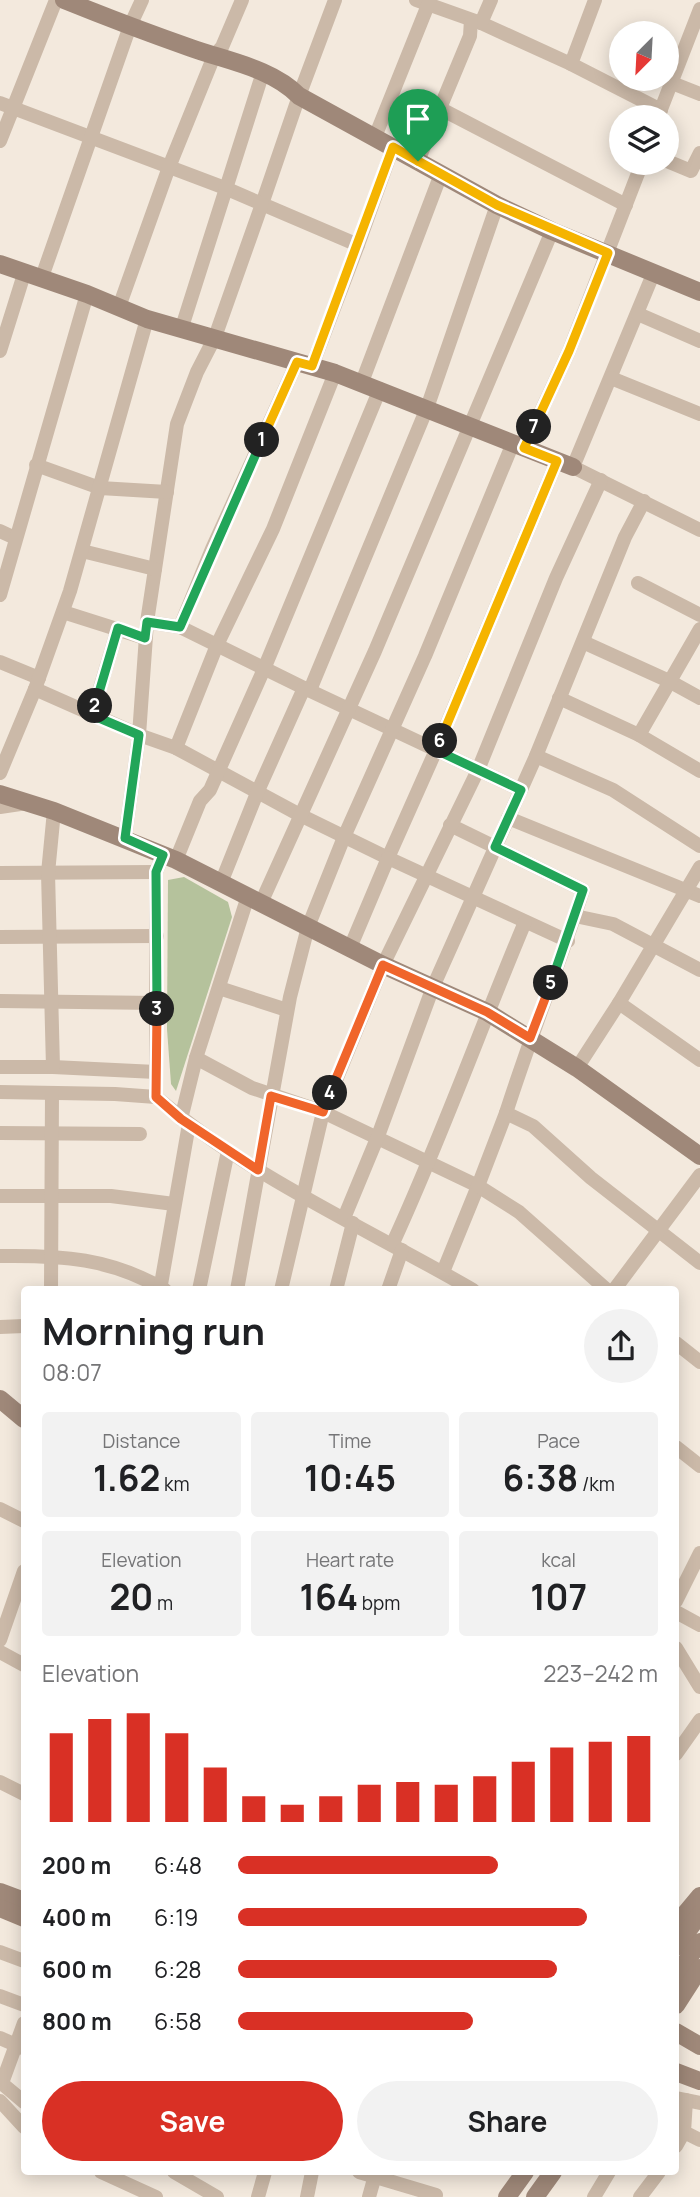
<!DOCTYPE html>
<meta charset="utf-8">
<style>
body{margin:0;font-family:Manrope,sans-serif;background:#f2f2f2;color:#202124;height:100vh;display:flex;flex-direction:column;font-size:26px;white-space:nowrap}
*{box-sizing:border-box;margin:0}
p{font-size:23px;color:#757577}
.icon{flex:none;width:38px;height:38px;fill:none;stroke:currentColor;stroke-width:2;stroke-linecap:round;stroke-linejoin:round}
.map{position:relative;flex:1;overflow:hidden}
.side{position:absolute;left:21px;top:1286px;width:658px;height:889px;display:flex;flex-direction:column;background:#fff;border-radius:7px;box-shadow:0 4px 18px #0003}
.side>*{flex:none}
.needle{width:46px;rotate:204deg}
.fabs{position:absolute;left:609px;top:21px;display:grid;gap:14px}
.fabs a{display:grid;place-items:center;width:70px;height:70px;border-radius:50%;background:#fff;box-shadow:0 4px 18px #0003;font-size:35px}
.pin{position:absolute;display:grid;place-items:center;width:60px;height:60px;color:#fff;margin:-72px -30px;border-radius:50% 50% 50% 0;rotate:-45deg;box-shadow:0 0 7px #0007}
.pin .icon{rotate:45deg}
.km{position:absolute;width:35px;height:35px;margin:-18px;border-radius:50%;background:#222;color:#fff;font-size:19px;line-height:35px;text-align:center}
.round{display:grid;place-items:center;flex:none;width:74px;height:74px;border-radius:37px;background:#f2f2f2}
.summary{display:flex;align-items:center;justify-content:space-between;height:119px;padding:0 21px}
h1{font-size:38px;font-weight:700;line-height:52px}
.metrics{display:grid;grid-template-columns:repeat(3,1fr);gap:10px;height:119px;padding:7px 21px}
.metrics div{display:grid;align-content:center;border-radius:7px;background:#f2f2f2;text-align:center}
.metrics b{font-size:35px;font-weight:700}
.metrics small{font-size:19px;font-weight:400}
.metrics p{font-size:19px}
.chart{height:196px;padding:14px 21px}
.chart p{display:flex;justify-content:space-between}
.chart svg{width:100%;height:126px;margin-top:7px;stroke:#d93025;stroke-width:6}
.action{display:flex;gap:14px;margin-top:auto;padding:14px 21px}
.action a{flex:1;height:80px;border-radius:42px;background:#d93025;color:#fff;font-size:28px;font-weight:700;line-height:80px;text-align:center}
.action a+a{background:#f2f2f2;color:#202124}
ul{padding:0 21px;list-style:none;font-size:23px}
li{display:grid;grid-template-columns:112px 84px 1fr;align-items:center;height:52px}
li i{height:18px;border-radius:9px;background:#d93025}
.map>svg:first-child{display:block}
.green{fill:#b5c29c}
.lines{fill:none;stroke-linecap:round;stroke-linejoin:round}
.street{stroke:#cbb9a8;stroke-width:14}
.secondary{stroke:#9f8879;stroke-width:18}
.split-1-casing{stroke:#fff;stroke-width:14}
.split-2-casing{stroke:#fff;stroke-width:14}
.split-3-casing{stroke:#fff;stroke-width:14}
.split-4-casing{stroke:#fff;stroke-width:14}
.split-5-casing{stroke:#fff;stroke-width:14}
.split-6-casing{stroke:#fff;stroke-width:14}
.split-7-casing{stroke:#fff;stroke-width:14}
.split-8-casing{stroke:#fff;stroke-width:14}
.split-1{stroke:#f5b400;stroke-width:9}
.split-2{stroke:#22a559;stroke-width:9}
.split-3{stroke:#22a559;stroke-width:9}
.split-4{stroke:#f0652b;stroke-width:9}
.split-5{stroke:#f0652b;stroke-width:9}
.split-6{stroke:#22a559;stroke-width:9}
.split-7{stroke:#f5b400;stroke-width:9}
.split-8{stroke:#f5b400;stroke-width:9}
</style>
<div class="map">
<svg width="700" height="2197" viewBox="0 0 700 2197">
<rect width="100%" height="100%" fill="#f3e9dd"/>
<polygon class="green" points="184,877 228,902 232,917 176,1091 171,1084 167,1029 168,880"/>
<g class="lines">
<g class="street">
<polyline points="335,0 299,96 262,204 358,245 393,147"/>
<polyline points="416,0 481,23 571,64"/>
<polyline points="595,0 571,64 661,110"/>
<polyline points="481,23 491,0"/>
<polyline points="672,83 700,94"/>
<polyline points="0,103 225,188 262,204 215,337 197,372 177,424 147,622 180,627 304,688"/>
<polyline points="441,109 626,205"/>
<polyline points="658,117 700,9"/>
<polyline points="375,137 430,0"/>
<polyline points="0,141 56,0"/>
<polyline points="418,161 470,36 471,20"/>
<polyline points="667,161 691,171 700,153"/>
<polyline points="654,272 573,467 700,530"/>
<polyline points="42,277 130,26 142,0"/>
<polyline points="119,307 169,167 214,56 222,47 242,0"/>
<polyline points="638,314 700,341"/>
<polyline points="182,327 263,72"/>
<polyline points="0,351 25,271"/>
<polyline points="312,366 358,245"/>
<polyline points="611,378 700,414"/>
<polyline points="362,382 441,174"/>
<polyline points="524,448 569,351 642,163"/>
<polyline points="36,465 100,488 167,492"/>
<polyline points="0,531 15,538"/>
<polyline points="82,551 155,569"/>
<polyline points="638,583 700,615"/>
<polyline points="0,595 87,294"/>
<polyline points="63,612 145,638"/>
<polyline points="147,622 139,735 176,748 300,815 388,858 436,750 521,790"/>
<polyline points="180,627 212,549 297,362"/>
<polyline points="583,642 669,681 700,698"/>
<polyline points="0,662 39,678"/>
<polyline points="35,689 139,735 125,838"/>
<polyline points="310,690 427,408 497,205"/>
<polyline points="559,698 639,735 700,771"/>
<polyline points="92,715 118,628"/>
<polyline points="639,735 700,629"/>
<polyline points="176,748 217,645 273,529 335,373"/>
<polyline points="536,756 613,790 700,846"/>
<polyline points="0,773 35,689 70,591 147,319"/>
<polyline points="0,807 27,803"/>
<polyline points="508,818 700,896"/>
<path d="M450,825L583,890C559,965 530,1038 506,1113L533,1126L591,1178L700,1263"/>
<path d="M163,855L156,872V1097C250,1177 366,1228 473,1290"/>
<polyline points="176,860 200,801 210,790 264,669 380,389"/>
<polyline points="700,867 619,1003 700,1060"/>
<polyline points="0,873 156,872"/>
<polyline points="221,883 257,793 304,688 436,750 557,461"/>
<polyline points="261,903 375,651 552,231"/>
<polyline points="575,916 613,924 700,970"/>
<polyline points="0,937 157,936"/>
<polyline points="350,948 388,858 568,941"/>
<polyline points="219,988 287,1010"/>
<polyline points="0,1001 157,1003"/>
<polyline points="196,1058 252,1088 323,1112 478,1186 443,1272"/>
<polyline points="0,1067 53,1067 156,1072"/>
<polyline points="53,1067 48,873 54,811"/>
<polyline points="577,1068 619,1003"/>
<polyline points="0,1092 115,1094 156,1097"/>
<polyline points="506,1113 478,1186 519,1212 607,1290"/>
<polyline points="181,1119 196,1058 248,896"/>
<polyline points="0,1133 140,1134"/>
<polyline points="0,1196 111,1196 174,1204"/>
<polyline points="344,1218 378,1136 433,987 536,756 625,537 644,501"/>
<path d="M392,1245C441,1139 480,1029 525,922"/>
<path d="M0,1256C61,1255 111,1258 165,1290"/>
<polyline points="51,1290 52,1093"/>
<polyline points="160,1290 189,1124"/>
<polyline points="199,1290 228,1151"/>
<polyline points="237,1290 290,997 308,927 344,837 425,656 513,443"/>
<polyline points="281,1290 323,1112 383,965 478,770 556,578 601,480"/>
<polyline points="336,1290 353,1223"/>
<polyline points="388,1290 402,1250"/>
<polyline points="614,1290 700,1175"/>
<polyline points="0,1327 24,1326"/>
<polyline points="676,1343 700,1362"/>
<polyline points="676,1447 700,1466"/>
<polyline points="0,1509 24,1521"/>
<polyline points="676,1601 700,1553"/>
<polyline points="676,1612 700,1625"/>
<polyline points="0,1640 24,1571"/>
<polyline points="676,1648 700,1687"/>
<polyline points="0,1652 24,1665"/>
<polyline points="676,1754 700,1720"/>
<polyline points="0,1782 24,1794"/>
<polyline points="0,1952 24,1961"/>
<polyline points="0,1996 24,2005"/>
<polyline points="0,2038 23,2048"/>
<polyline points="0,2082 24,2102"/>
<polyline points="2,2083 24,2023"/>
<polyline points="676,2098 700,2103"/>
<polyline points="686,2100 684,2132 700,2140"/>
<polyline points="0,2101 24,2127"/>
<polyline points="676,2146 684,2132"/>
<polyline points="101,2172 156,2197"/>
<polyline points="174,2172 217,2197"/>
<polyline points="359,2172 436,2195 435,2197"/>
<polyline points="258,2197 265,2172"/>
<polyline points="307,2197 312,2172"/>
<polyline points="369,2197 376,2172"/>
<polyline points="594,2197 609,2172"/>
<polyline points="640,2197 659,2172"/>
</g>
<g class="secondary">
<path d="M64,0C106,17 148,33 191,48C227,61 272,68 299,96L497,205L552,231L700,292"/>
<polyline points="0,264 87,294 147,319 335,373 573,467"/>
<polyline points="0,794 54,811 176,860 383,965 487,1012 577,1068 700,1156"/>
<polyline points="0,1399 24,1419"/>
<polyline points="0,1892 24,1901"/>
<polyline points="0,1908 24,1918"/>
<polyline points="680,1920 700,1896"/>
<polyline points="676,1947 700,1914"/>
<polyline points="676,1976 700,1942"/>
<polyline points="676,2005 700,1968"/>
<polyline points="676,2032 700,2046"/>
<polyline points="676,2072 700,2081"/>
<polyline points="507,2197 525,2172"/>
<polyline points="535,2197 553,2172"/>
</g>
</g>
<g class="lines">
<g class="split-1-casing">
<polyline id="split-1" points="262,440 297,362 312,366 393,147 418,161"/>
</g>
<g class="split-2-casing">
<polyline id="split-2" points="95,706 118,628 145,638 147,622 180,627 262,440"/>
</g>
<g class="split-3-casing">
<polyline id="split-3" points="95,706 92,715 139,735 125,838 163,855 156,872 157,1009"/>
</g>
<g class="split-4-casing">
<polyline id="split-4" points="157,1009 156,1097 181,1119 258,1170 271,1096 323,1112 330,1093"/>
</g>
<g class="split-5-casing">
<polyline id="split-5" points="330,1093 383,965 487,1012 530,1038 551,983"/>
</g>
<g class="split-6-casing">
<polyline id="split-6" points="440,741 436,750 521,790 495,847 583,890 551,983"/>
</g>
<g class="split-7-casing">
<polyline id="split-7" points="440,741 557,461 524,448 534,427"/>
</g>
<g class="split-8-casing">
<polyline id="split-8" points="418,161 497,205 608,253 569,351 534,427"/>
</g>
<use href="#split-1" class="split-1"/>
<use href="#split-2" class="split-2"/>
<use href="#split-3" class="split-3"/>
<use href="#split-4" class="split-4"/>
<use href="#split-5" class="split-5"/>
<use href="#split-6" class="split-6"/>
<use href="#split-7" class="split-7"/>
<use href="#split-8" class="split-8"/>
</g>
</svg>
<div class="fabs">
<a><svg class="needle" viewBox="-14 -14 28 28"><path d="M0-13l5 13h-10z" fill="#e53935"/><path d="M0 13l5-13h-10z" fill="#757577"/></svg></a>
<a><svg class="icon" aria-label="layers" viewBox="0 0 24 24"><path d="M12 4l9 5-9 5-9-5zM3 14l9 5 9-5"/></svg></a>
</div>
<div class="pin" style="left:418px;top:161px;background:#1e9e55"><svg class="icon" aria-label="arrive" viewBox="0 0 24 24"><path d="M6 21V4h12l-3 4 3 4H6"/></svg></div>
<b class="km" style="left:262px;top:440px">1</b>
<b class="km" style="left:95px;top:706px">2</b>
<b class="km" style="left:157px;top:1009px">3</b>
<b class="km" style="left:330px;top:1093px">4</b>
<b class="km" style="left:551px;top:983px">5</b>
<b class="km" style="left:440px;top:741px">6</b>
<b class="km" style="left:534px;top:427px">7</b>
<section class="side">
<div class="summary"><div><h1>Morning run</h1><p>08:07</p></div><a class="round"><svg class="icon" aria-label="share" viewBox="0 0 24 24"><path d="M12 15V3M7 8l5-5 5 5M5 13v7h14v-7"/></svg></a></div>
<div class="metrics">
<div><p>Distance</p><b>1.62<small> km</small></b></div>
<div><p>Time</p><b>10:45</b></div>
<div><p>Pace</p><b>6:38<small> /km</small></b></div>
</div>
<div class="metrics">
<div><p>Elevation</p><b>20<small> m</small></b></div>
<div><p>Heart rate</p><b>164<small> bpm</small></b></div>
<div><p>kcal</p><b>107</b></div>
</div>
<div class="chart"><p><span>Elevation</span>223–242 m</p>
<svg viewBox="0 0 160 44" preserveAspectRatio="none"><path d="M5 44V13M15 44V8M25 44V6M35 44V13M45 44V25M55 44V35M65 44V38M75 44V35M85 44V31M95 44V30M105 44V31M115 44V28M125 44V23M135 44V18M145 44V16M155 44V14"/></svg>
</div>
<ul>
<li><b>200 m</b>6:48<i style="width:62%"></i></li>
<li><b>400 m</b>6:19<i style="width:83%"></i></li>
<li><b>600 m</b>6:28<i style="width:76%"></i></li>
<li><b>800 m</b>6:58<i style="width:56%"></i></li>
</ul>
<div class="action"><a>Save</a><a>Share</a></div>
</section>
</div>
